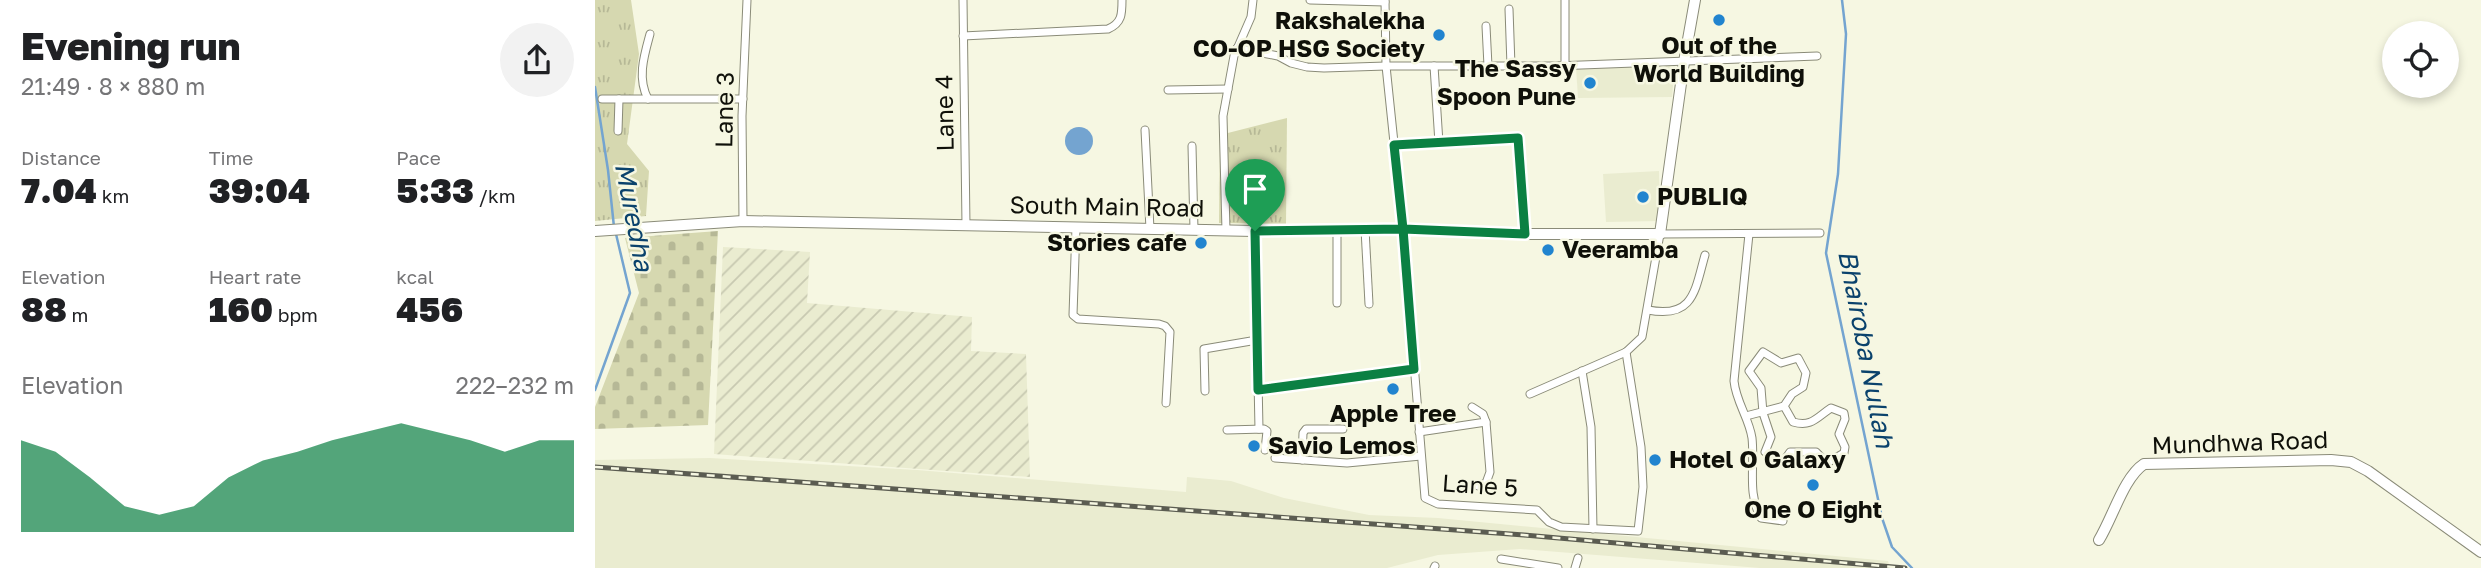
<!DOCTYPE html>
<meta charset="utf-8">
<style>
body{margin:0;font-family:"Golos Text",sans-serif;background:#f2f2f2;color:#202124;height:100vh;display:flex;flex-direction:column;font-size:26px;white-space:nowrap}
*{box-sizing:border-box;margin:0}
p{font-size:23px;color:#757577}
.icon{flex:none;width:38px;height:38px;fill:none;stroke:currentColor;stroke-width:2;stroke-linecap:round;stroke-linejoin:round}
.map{position:relative;flex:1;overflow:hidden}
.sheet{display:flex;flex-direction:column;background:#fff;width:595px}
.sheet>*{flex:none}
.controls{position:absolute;left:1787px;top:21px;display:grid;gap:14px}
.controls a{display:grid;place-items:center;width:77px;height:77px;border-radius:50%;background:#fff;box-shadow:0 4px 10px #0003;font-size:35px}
.pin{position:absolute;display:grid;place-items:center;width:60px;height:60px;color:#fff;margin:-72px -30px;border-radius:50% 50% 50% 0;rotate:-45deg;box-shadow:0 0 7px #0007}
.pin .icon{rotate:45deg}
.round{display:grid;place-items:center;flex:none;width:74px;height:74px;border-radius:37px;background:#f2f2f2}
.summary{display:flex;align-items:center;justify-content:space-between;height:119px;padding:0 21px}
h1{font-size:38px;font-weight:800;line-height:52px}
.figures{display:grid;grid-template-columns:repeat(3,1fr);gap:10px;height:119px;padding:7px 21px}
.figures div{display:grid;align-content:center}
.figures b{font-size:35px;font-weight:800}
.figures small{font-size:19px;font-weight:400}
.figures p{font-size:19px}
.chart{height:196px;padding:14px 21px}
.chart p{display:flex;justify-content:space-between}
.chart svg{width:100%;height:126px;margin-top:7px;fill:#0b8043;opacity:.7}
main{display:flex;flex:1;min-height:0}
.map>svg:first-child{display:block}
.built{fill:#eaecd0}
.industrial{fill:url(#industrial-furrows)}
.cemetery{fill:url(#cemetery-stones)}
.park{fill:url(#park-tufts)}
.water{fill:#74a4d0}
.lines{fill:none;stroke-linecap:round;stroke-linejoin:round}
.stream{stroke:#74a4d0;stroke-width:2.5}
.street-casing{stroke:#8a8b78;stroke-width:9}
.secondary-casing{stroke:#8a8b78;stroke-width:12}
.street{stroke:#fff;stroke-width:7}
.secondary{stroke:#fff;stroke-width:10}
.rail-casing{stroke:#5b5c51;stroke-width:5}
.rail{stroke:#f6f7e2;stroke-width:2.5;stroke-dasharray:8;stroke-linecap:butt}
.route-casing{stroke:#fff;stroke-width:14}
.route{stroke:#0b8043;stroke-width:9}
.poi-dot{fill:#2184cf;stroke:#f6f7e2;stroke-width:2.5}
.labels{text-anchor:middle;stroke-width:5;stroke-linejoin:round;paint-order:stroke}
.poi-label{font-size:24px;font-weight:bold;fill:#0f1009;stroke:#f6f7e2;text-anchor:start}
.street-label{font-size:24px;fill:#0f1009;stroke:#f6f7e2}
.water-label{font-size:26px;font-style:italic;fill:#0a426c;stroke:#f6f7e2}
</style>
<main>
<section class="sheet">
<div class="summary"><div><h1>Evening run</h1><p>21:49 · 8 × 880 m</p></div><a class="round"><svg class="icon" aria-label="share" viewBox="0 0 24 24"><path d="M12 15V3M7 8l5-5 5 5M5 13v7h14v-7"/></svg></a></div>
<div class="figures">
<div><p>Distance</p><b>7.04<small> km</small></b></div>
<div><p>Time</p><b>39:04</b></div>
<div><p>Pace</p><b>5:33<small> /km</small></b></div>
</div>
<div class="figures">
<div><p>Elevation</p><b>88<small> m</small></b></div>
<div><p>Heart rate</p><b>160<small> bpm</small></b></div>
<div><p>kcal</p><b>456</b></div>
</div>
<div class="chart"><p><span>Elevation</span>222–232 m</p>
<svg viewBox="0 0 160 44" preserveAspectRatio="none"><path d="M0 44V12L10 16L20 25L30 35L40 38L50 35L60 25L70 19L80 16L90 12L100 9L110 6L120 9L130 12L140 16L150 12L160 12V44z"/></svg>
</div>
</section>
<div class="map">
<svg width="1886" height="568" viewBox="0 0 1886 568">
<defs>
<pattern id="industrial-furrows" width="10" height="10" patternUnits="userSpaceOnUse" patternTransform="scale(1.75)"><rect width="10" height="10" fill="#eaecd0"/><path d="M-1 1l2-2M0 10L10 0M9 11l2-2" fill="none" stroke="#c8c9b1"/></pattern>
<pattern id="cemetery-stones" width="16" height="16" patternUnits="userSpaceOnUse" patternTransform="scale(1.75)"><rect width="16" height="16" fill="#d6d8b0"/><path d="M2 7V4a2 2 0 0 1 4 0v3zM10 15v-3a2 2 0 0 1 4 0v3z" fill="#b6b896"/></pattern>
<pattern id="park-tufts" width="24" height="20" patternUnits="userSpaceOnUse" patternTransform="scale(1.75)"><rect width="24" height="20" fill="#d6d8b0"/><path d="M3 7l-1-3M5 7V3M7 7l1-3M15 17l-1-3M17 17v-4M19 17l1-3" fill="none" stroke="#b6b896"/></pattern>
</defs>
<rect width="100%" height="100%" fill="#f6f7e2"/>
<g class="built">
<polygon points="1080,64 1077,97 983,98 981,67"/>
<polygon points="1064,171 1065,221 1011,222 1008,174"/>
<polygon points="115,458 322,470 591,492 592,477 636,481 689,498 774,515 843,518 1293,561 1295,568 1165,568 925,549 843,555 792,568 0,568 0,460"/>
</g>
<polygon class="industrial" points="128,247 215,252 212,303 377,317 376,351 431,354 435,477 119,454"/>
<polygon class="cemetery" points="123,231 113,425 0,429 0,407 44,293 30,238"/>
<g class="park">
<polygon points="0,0 36,0 44,54 32,144 54,171 51,216 0,221"/>
<polygon points="692,118 691,224 624,223 625,135"/>
</g>
<circle class="water" cx="484" cy="141" r="14"/>
<g class="lines">
<g class="stream">
<polyline points="1247,0 1251,34 1243,174 1231,253 1287,518 1297,547 1317,568"/>
<polyline points="0,87 13,170 19,227"/>
<polyline points="0,390 35,293 21,234"/>
</g>
<g class="street-casing">
<g id="street">
<polyline points="368,0 371,225"/>
<polyline points="715,0 790,2"/>
<polyline points="790,0 791,66 808,229 830,498 843,504 942,510 954,522 966,527 1043,531 1048,487 1046,447 1031,352"/>
<polyline points="914,9 916,66"/>
<polyline points="891,26 893,66"/>
<path d="M368,36L513,29C527,23 527,14 527,0"/>
<polyline points="642,48 683,56 696,63 712,67 729,68 791,66 960,66 1222,56"/>
<polyline points="839,66 844,143"/>
<polyline points="970,66 970,0"/>
<polyline points="573,90 633,89"/>
<polyline points="7,99 148,99"/>
<path d="M53,99C42,78 49,56 55,34"/>
<polyline points="550,130 555,229"/>
<polyline points="23,131 24,99"/>
<polyline points="597,146 599,230"/>
<polyline points="799,146 923,138 930,234"/>
<polyline points="148,221 147,116 152,0"/>
<polyline points="481,227 478,315 483,319 564,324 570,326 575,332 571,403"/>
<polyline points="770,229 774,304"/>
<polyline points="742,230 742,303"/>
<polyline points="631,231 628,116 639,56 656,17 658,0"/>
<polyline points="660,231 664,429"/>
<path d="M1154,234L1139,381C1141,402 1154,418 1157,438C1160,466 1152,494 1166,518L1188,521"/>
<path d="M1053,310C1099,319 1100,290 1110,255"/>
<polyline points="987,371 996,427 998,529"/>
<polyline points="663,390 819,369"/>
<polyline points="610,391 609,349 662,340"/>
<polyline points="935,394 1031,352 1047,337 1065,234 1225,233"/>
<path d="M1151,416L1189,406L1197,394L1208,387L1211,373L1203,358L1186,363L1168,352L1154,371L1166,388L1168,413L1176,437L1170,452L1188,462L1195,452H1221L1232,463L1249,453L1250,447L1244,434L1250,419L1249,413L1236,408C1221,418 1217,427 1198,422L1189,406"/>
<polyline points="632,430 669,429 672,431 670,450"/>
<polyline points="824,432 891,422 888,414 877,407"/>
<polyline points="680,458 752,463 826,456"/>
<polyline points="707,460 708,433 711,429 748,429"/>
<polyline points="883,486 891,483 895,472 891,422"/>
<polyline points="906,559 963,568"/>
<polyline points="839,568 840,566"/>
<polyline points="980,568 983,558"/>
</g>
</g>
<g class="secondary-casing">
<g id="secondary">
<polyline points="0,231 148,221 660,231 808,229 930,234 1065,234 1089,62 1100,0"/>
<path d="M1504,540C1518,517 1529,477 1549,464L1736,460L1756,462L1773,471L1886,552"/>
</g>
</g>
<use href="#street" class="street"/>
<use href="#secondary" class="secondary"/>
<g class="rail-casing">
<polyline id="rail" points="0,467 929,535 1310,568"/>
</g>
<use href="#rail" class="rail"/>
</g>
<g class="lines">
<g class="route-casing">
<polyline id="route" points="660,231 663,390 819,369 808,229 930,234 923,138 799,145 808,229 660,231"/>
</g>
<use href="#route" class="route"/>
</g>
<g class="poi-dot">
<circle cx="1124" cy="20" r="7"/>
<circle cx="844" cy="35" r="7"/>
<circle cx="995" cy="83" r="7"/>
<circle cx="1048" cy="197" r="7"/>
<circle cx="606" cy="243" r="7"/>
<circle cx="953" cy="250" r="7"/>
<circle cx="798" cy="389" r="7"/>
<circle cx="659" cy="446" r="7"/>
<circle cx="1060" cy="460" r="7"/>
<circle cx="1218" cy="485" r="7"/>
</g>
<g class="labels">
<g class="poi-label">
<text x="830" y="29" text-anchor="end">Rakshalekha<tspan x="830" dy="28">CO-OP HSG Society</tspan></text>
<text x="1124" y="54" text-anchor="middle">Out of the<tspan x="1124" dy="28">World Building</tspan></text>
<text x="981" y="77" text-anchor="end">The Sassy<tspan x="981" dy="28">Spoon Pune</tspan></text>
<text x="1062" y="205">PUBLIQ</text>
<text x="592" y="251" text-anchor="end">Stories cafe</text>
<text x="967" y="258">Veeramba</text>
<text x="798" y="422" text-anchor="middle">Apple Tree</text>
<text x="673" y="454">Savio Lemos</text>
<text x="1074" y="468">Hotel O Galaxy</text>
<text x="1218" y="518" text-anchor="middle">One O Eight</text>
</g>
<g class="street-label">
<text transform="translate(130 110) rotate(-89)" y="8">Lane 3</text>
<text transform="translate(350 113) rotate(-91)" y="8">Lane 4</text>
<text transform="translate(512 207) rotate(1)" y="8">South Main Road</text>
<text transform="translate(1645 443) rotate(-2)" y="8">Mundhwa Road</text>
<text transform="translate(885 486) rotate(4)" y="8">Lane 5</text>
</g>
<g class="water-label">
<text transform="translate(39 217) rotate(79)" y="9">Muredha</text>
<text transform="translate(1271 349) rotate(79)" y="9">Bhairoba Nullah</text>
</g>
</g>
</svg>
<div class="controls">
<a><svg class="icon" aria-label="locate" viewBox="0 0 24 24"><circle cx="12" cy="12" r="6"/><path d="M12 2v4M12 18v4M2 12h4M18 12h4"/></svg></a>
</div>
<div class="pin" style="left:660px;top:231px;background:#1e9e55"><svg class="icon" aria-label="arrive" viewBox="0 0 24 24"><path d="M6 21V4h12l-3 4 3 4H6"/></svg></div>
</div>
</main>
